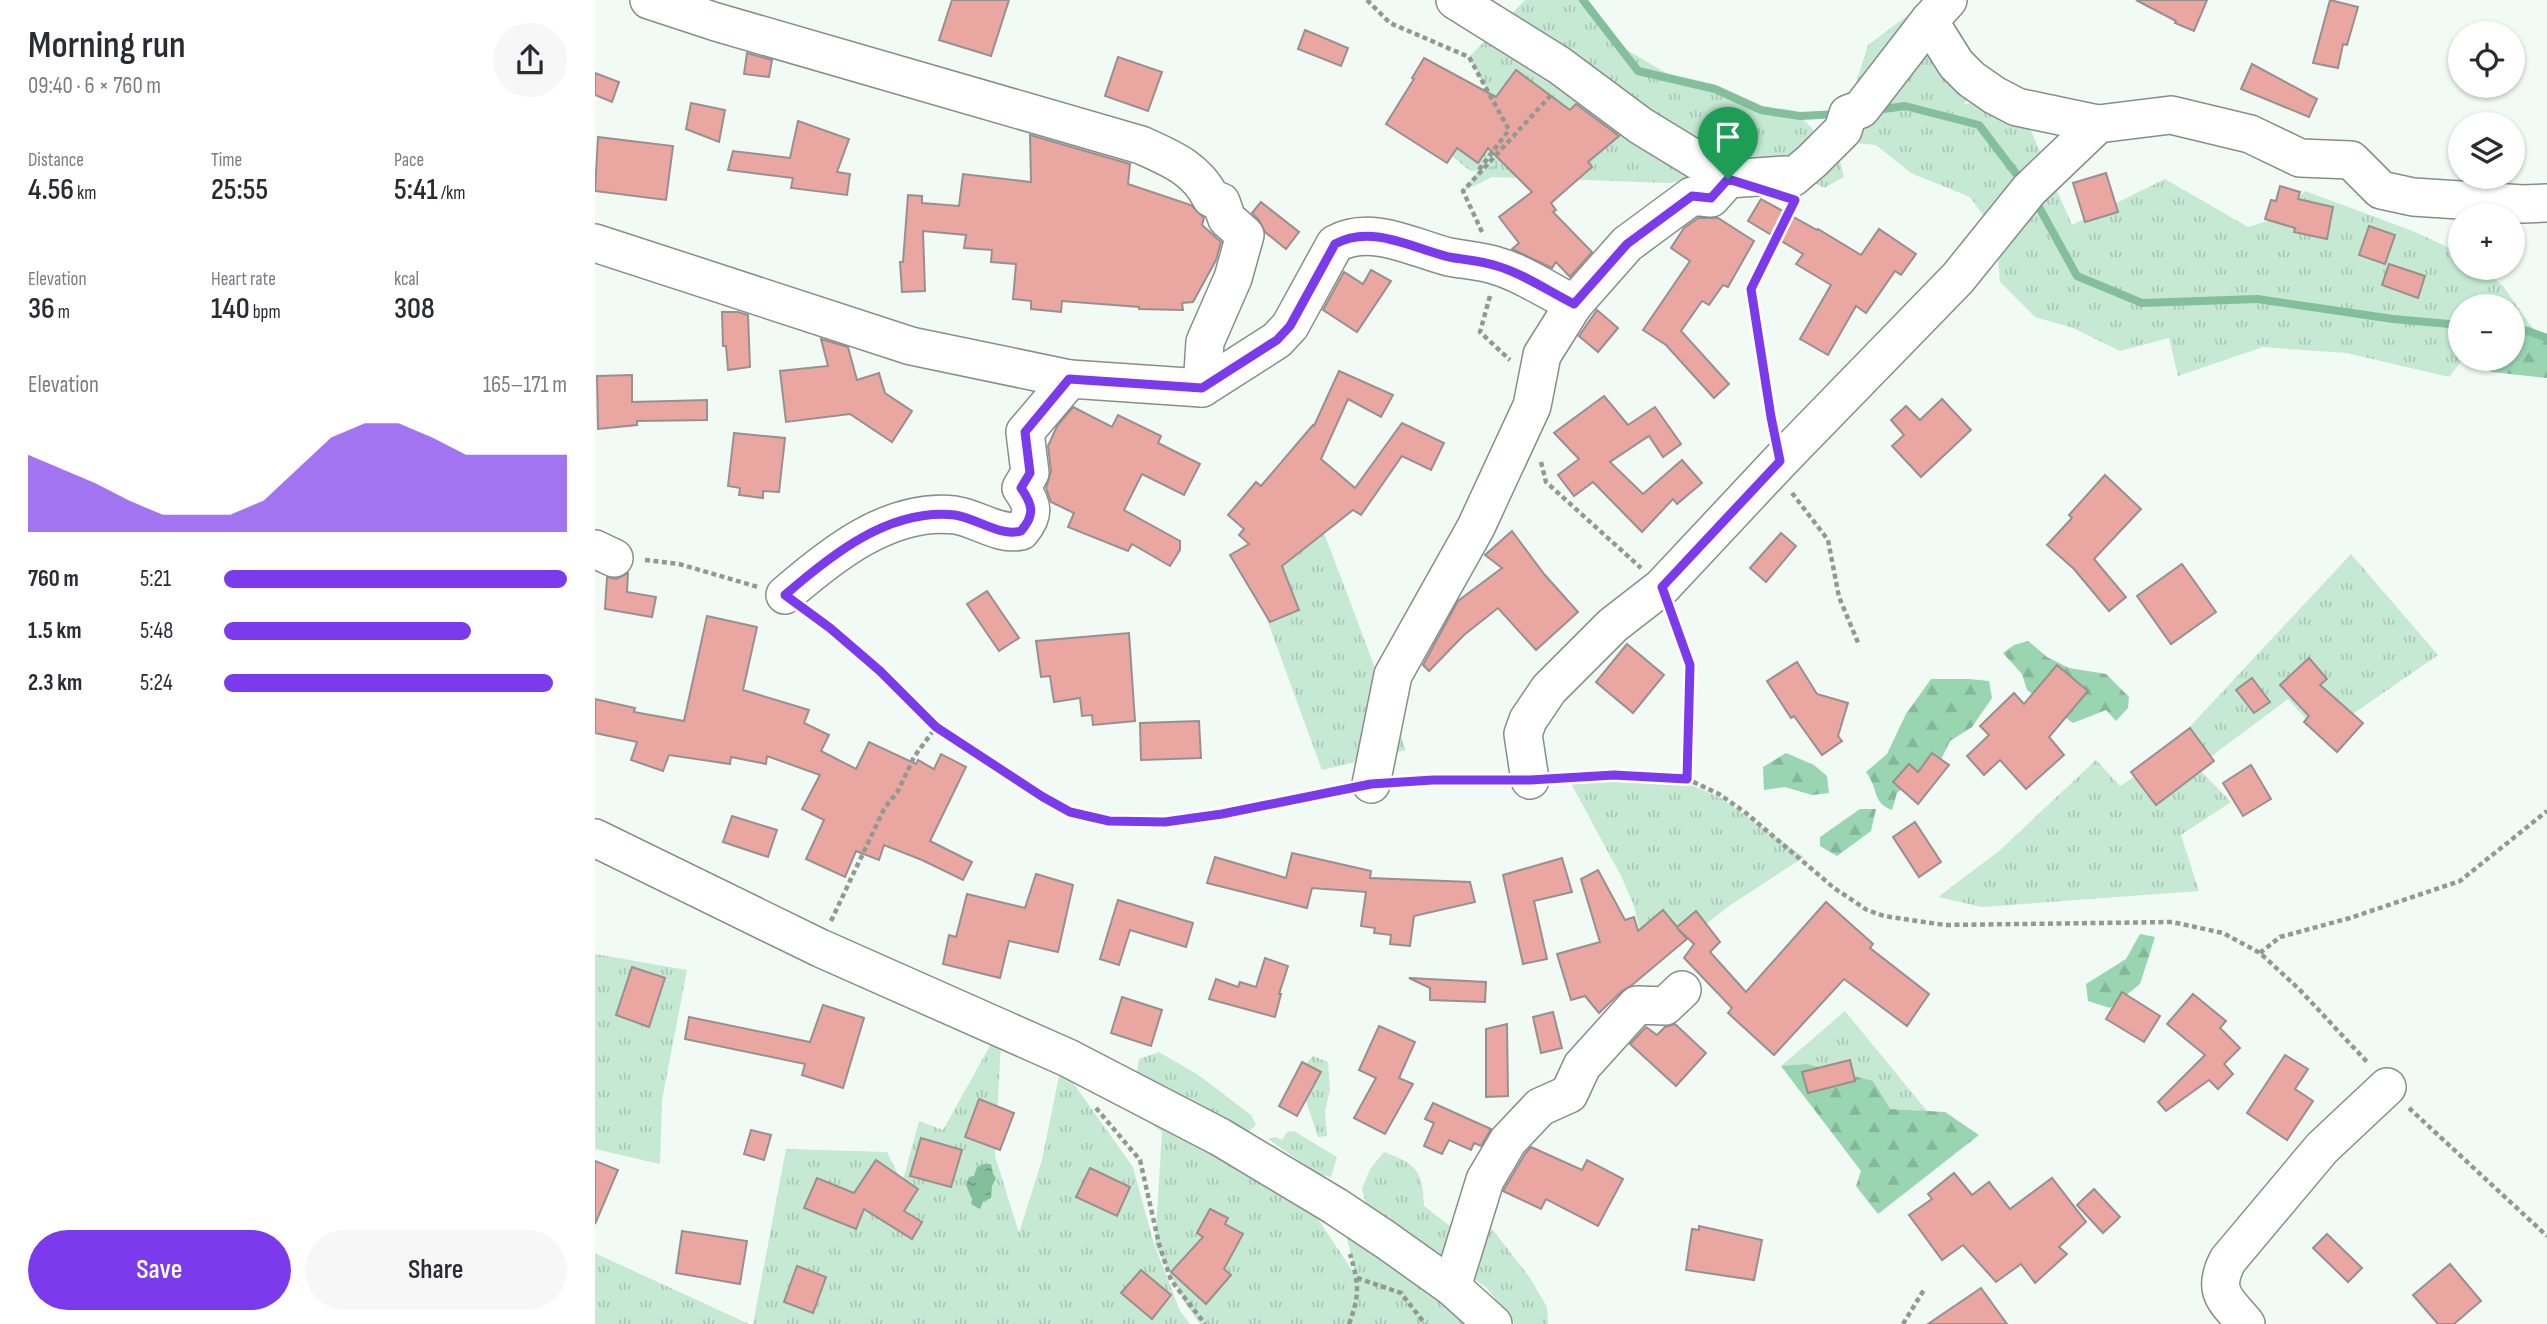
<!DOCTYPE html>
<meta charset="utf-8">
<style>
body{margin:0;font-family:"Sofia Sans Condensed",sans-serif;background:#f7f7f7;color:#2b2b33;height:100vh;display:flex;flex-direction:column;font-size:26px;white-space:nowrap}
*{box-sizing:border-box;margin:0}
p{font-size:23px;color:#7c7c81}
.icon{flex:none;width:38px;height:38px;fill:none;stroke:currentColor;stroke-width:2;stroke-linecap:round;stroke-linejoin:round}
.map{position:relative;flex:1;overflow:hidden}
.side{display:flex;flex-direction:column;background:#fff;width:595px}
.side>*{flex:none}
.buttons{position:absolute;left:1853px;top:21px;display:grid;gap:14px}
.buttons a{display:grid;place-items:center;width:77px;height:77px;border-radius:50%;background:#fff;box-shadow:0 2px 5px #0004;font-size:35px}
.pin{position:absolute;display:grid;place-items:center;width:60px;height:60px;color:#fff;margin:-72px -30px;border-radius:50% 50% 50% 0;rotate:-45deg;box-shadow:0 0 7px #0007}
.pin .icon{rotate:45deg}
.round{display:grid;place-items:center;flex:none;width:74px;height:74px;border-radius:37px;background:#f7f7f7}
.overview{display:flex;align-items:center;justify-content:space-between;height:119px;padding:0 28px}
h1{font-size:38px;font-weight:600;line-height:52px}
.figures{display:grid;grid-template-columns:repeat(3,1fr);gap:10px;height:119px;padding:7px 28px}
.figures div{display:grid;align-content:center}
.figures b{font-size:30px;font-weight:600}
.figures small{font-size:19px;font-weight:400}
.figures p{font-size:19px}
.chart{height:196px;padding:14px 28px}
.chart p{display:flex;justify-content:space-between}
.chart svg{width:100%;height:126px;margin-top:7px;fill:#7c3aed;opacity:.7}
.cta{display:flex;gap:14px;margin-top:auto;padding:14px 28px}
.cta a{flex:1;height:80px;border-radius:42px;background:#7c3aed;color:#fff;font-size:28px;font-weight:600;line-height:80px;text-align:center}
.cta a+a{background:#f7f7f7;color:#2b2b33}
ul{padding:0 28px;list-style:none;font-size:23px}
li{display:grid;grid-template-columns:112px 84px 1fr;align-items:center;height:52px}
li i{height:18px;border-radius:9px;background:#7c3aed}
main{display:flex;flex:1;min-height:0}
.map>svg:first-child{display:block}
.grass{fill:url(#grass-tufts);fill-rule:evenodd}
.forest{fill:url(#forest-firs)}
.wetland{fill:url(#wetland-marsh)}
.water{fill:url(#water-ripples)}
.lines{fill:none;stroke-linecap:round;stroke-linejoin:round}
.stream{stroke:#83bf9b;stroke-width:8}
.building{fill:#eaa6a0;stroke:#98908f;stroke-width:2}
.minor-casing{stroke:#878e8a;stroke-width:40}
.path{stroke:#939895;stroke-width:4.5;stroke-dasharray:5 3.5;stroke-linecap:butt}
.minor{stroke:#fff;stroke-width:37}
.route-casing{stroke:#fff;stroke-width:14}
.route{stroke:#7c3aed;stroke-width:9}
</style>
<main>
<section class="side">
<div class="overview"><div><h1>Morning run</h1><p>09:40 · 6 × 760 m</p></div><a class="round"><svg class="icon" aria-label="share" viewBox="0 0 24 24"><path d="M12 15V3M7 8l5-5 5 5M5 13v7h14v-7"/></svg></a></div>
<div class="figures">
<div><p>Distance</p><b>4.56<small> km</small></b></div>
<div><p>Time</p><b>25:55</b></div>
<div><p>Pace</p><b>5:41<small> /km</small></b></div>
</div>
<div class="figures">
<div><p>Elevation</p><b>36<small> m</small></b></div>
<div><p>Heart rate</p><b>140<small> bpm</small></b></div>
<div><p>kcal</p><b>308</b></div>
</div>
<div class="chart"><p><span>Elevation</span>165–171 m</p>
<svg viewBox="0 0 160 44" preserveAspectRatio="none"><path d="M0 44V17L10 22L20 27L30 33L40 38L50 38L60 38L70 33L80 22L90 11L100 6L110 6L120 11L130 17L140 17L150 17L160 17V44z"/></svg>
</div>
<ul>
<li><b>760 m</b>5:21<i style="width:100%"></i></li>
<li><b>1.5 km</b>5:48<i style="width:72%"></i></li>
<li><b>2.3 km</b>5:24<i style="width:96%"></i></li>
</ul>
<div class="cta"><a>Save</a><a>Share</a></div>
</section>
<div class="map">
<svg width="1952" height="1324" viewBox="0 0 1952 1324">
<defs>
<pattern id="grass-tufts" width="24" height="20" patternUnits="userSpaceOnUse" patternTransform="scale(1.75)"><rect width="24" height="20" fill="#c5e9d2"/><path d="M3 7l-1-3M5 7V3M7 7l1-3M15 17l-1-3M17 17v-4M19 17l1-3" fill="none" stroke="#aac8b5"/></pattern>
<pattern id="forest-firs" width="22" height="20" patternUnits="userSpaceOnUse" patternTransform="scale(1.75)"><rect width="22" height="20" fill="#98d5b0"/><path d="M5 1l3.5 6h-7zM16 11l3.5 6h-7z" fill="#83b798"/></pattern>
<pattern id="wetland-marsh" width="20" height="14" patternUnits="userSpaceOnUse" patternTransform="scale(1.75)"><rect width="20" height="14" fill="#c5e9d2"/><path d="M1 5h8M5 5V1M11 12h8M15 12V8" fill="none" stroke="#aac8b5"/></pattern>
<pattern id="water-ripples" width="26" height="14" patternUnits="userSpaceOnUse" patternTransform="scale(1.75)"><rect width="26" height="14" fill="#83bf9b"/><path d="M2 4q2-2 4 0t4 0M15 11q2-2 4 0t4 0" fill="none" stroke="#6c9c7f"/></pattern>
</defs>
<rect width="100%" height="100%" fill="#f2faf5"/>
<g class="grass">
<polygon points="930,0 989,0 1032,50 1071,73 1120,89 1166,110 1205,116 1244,157 1249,177 1229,188 1195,168 1141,169 1075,183 897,177 868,191 914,130 874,57"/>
<polygon points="1333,0 1346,0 1392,78 1368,105 1419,92 1477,225 1570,179 1653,227 1683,218 1710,191 1818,231 1865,253 1866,268 1887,268 1908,286 1941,333 1918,329 1918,306 1866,306 1866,359 1868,359 1854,377 1752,353 1668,347 1583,376 1574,338 1525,351 1478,328 1440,317 1405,282 1401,234 1375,197 1316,173 1281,145 1260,143 1259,89 1273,45"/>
<polygon points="720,509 811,750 727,770 648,554"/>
<polygon points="1756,554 1843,655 1726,736 1693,699 1602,767 1636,802 1586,835 1604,891 1387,907 1343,897 1404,851 1501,760 1525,786 1561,763"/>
<polygon points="971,774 1075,776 1124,797 1209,857 1134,906 1062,963 1045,931 1038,903 1026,876"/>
<polygon points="0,954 92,970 67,1100 65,1164 0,1149"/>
<polygon points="1250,1011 1332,1111 1295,1109 1186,1066"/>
<path d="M407,1024L400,1156L424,1233L447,1160L466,1066L538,1167L559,1244L585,1311L595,1324H158L191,1149L292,1152L305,1179L308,1180L324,1121L348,1130ZM388,1164H396V1198L388,1202L376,1204L382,1167Z"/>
<polygon points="464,1052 690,1170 761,1276 743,1201 903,1324 605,1324 592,1306 560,1245 567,1132"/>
<polygon points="564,1052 605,1076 656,1115 661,1125 653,1132 541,1075 544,1059"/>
<polygon points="718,1056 733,1062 735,1090 730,1111 732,1136 723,1137 702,1074"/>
<polygon points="699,1131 742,1157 736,1177 723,1174 673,1139 681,1137 687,1140 692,1132"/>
<path d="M789,1152C822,1164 828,1171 829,1206L865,1234L879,1223L898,1230L935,1278L952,1307L953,1324H920L891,1287L772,1208L767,1189L775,1169Z"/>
<polygon points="0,1253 4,1255 154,1324 0,1324"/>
</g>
<g class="forest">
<polygon points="1918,329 1952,338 1952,378 1897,372 1874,359 1918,359"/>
<polygon points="1433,641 1452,657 1474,668 1511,674 1534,697 1533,708 1521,721 1511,710 1478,723 1432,690 1427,674 1408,653 1419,645"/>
<path d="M1336,679H1374L1394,681L1397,698L1377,727L1355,741L1343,766L1317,780L1302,793L1297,810C1277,803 1284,789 1271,772L1292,754L1311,714Z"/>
<polygon points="1191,753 1219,765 1232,776 1234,793 1217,795 1190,787 1169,790 1168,767"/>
<polygon points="1265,809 1281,809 1276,831 1242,856 1225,846 1225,837"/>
<polygon points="1545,934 1560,937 1545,984 1515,1008 1493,1001 1491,984 1531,959"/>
<polygon points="1212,1064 1278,1081 1295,1109 1350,1112 1384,1135 1283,1214 1261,1186 1266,1171 1186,1066"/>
</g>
<polygon class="wetland" points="846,103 910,151 901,170 875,171 857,156 850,143"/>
<polygon class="water" points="388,1164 396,1164 398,1174 401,1178 397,1186 396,1198 388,1202 385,1209 376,1204 377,1199 371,1185 374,1177 379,1176 382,1167"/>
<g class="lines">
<g class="stream">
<polyline points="988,0 1043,71 1120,89 1166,110 1205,116 1244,114"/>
<polyline points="1282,110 1310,106 1384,125 1429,184"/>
<polyline points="1439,198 1482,276 1547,303 1662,299 1798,319 1866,325"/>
<polyline points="1918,329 1933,331 1952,338"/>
</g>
</g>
<g class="building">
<polygon points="357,0 414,0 396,56 344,40"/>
<polygon points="1541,0 1612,0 1599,31 1580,23 1581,21"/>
<polygon points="1735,0 1763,7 1752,45 1748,44 1743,68 1718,63"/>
<polygon points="710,30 753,48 746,66 703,49"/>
<polygon points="152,53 177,60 174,77 149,74"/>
<polygon points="523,57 567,72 553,111 510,96"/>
<polygon points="829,58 901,97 921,70 975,110 981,104 1024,136 993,162 997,167 956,203 961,210 958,212 997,252 975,277 961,262 957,268 917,249 924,243 904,217 937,192 893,148 883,163 862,148 852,163 791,124 819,79 817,78"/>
<polygon points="1657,64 1722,99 1714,117 1646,89"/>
<polygon points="0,73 24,82 17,102 0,95"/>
<polygon points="96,103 130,110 124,142 91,129"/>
<polygon points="203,121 254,139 242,172 255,174 252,195 196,188 198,178 133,170 138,151 195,158"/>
<polygon points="435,135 535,164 533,184 596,205 609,218 607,225 626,242 621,260 598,302 587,303 588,310 544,309 544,307 467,301 466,312 436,309 436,301 418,299 421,264 396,262 397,250 369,248 371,235 328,231 330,291 307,292 305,262 308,262 313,195 327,196 327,203 364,206 368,174 436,182"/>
<polygon points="3,137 78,146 71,200 0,191"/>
<polygon points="1511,173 1523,212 1490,222 1478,183"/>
<polygon points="1685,186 1705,192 1703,199 1738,207 1732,239 1699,232 1700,228 1670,219 1676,200 1681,201"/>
<polygon points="1166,199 1222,230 1223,229 1266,255 1284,229 1321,254 1306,275 1300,271 1271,313 1261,306 1233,355 1205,339 1236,285 1201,264 1208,254 1153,221"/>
<polygon points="666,202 704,232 691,249 670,232 664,220 657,213"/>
<polygon points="1103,218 1123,218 1159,241 1133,287 1128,285 1114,305 1107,301 1086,331 1134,384 1119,398 1071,345 1048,330 1095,261 1076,248 1089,228"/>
<polygon points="1774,226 1800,235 1790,264 1764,255"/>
<polygon points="1794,264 1830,276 1823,298 1787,285"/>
<polygon points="776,270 796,281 762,332 728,310 749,272 768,284"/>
<polygon points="1002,310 1023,328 1003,352 984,336"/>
<polygon points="127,312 143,312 153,315 155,367 133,370 131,346 128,346"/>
<polygon points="226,339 253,347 262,380 284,373 290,393 317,411 297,442 255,414 191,422 185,371 233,366"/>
<polygon points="744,371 798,395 786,417 753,399 726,459 760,488 807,423 849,443 836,470 807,456 766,515 758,510 687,566 704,610 675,622 635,555 654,544 644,535 649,529 633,515 661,482 666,486 718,425 719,426"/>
<polygon points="37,375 37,402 112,400 112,420 42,421 42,425 3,429 2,376"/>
<polygon points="1009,396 1033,425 1060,407 1086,444 1068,457 1054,436 1015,462 1048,494 1087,460 1107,483 1082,504 1078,499 1047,532 998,482 979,496 963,475 984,459 959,433"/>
<polygon points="1347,399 1376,430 1326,477 1297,446 1309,435 1296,420 1311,406 1325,420"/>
<polygon points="478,407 517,427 523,415 566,436 563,443 605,464 589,495 547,474 529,510 585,541 585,550 575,566 537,544 533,551 473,527 479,513 456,502 451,488 456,471 453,446 462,426"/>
<polygon points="139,433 190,438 184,492 168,491 168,498 144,495 145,488 133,486"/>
<polygon points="1510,475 1546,509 1499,559 1531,597 1514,611 1479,569 1452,545 1477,518 1474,515"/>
<polygon points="917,531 949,574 983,612 941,650 903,608 869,635 834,671 828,665 863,601 907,568 890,555"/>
<polygon points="1186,533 1201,546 1171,582 1155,568"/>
<polygon points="1587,564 1621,612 1576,644 1542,596"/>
<polygon points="33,573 32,592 61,597 57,617 10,609 12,577 21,579"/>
<polygon points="392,591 424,638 404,651 372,604"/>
<polygon points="112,616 162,627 148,690 214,710 209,723 234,735 226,751 261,769 274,742 321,764 323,760 339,769 346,754 371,767 335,841 377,862 368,880 327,860 289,845 284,860 261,851 250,877 211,859 229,820 207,809 225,775 172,756 171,764 136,757 135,764 74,755 68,771 36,760 42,742 0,733 0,699 40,708 39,712 89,721"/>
<polygon points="534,633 540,721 498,725 497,715 487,716 485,698 459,702 455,676 446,677 441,641"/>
<polygon points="1032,644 1069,675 1038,713 1001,682"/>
<polygon points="1714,658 1732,679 1725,685 1768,723 1742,752 1709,722 1714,716 1685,685"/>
<polygon points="1202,662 1222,694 1253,703 1243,736 1247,741 1227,755 1199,716 1196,718 1172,681"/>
<polygon points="1462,665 1493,691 1454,737 1469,755 1431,789 1405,760 1389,775 1372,756 1394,735 1385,726 1419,693 1429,704"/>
<polygon points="1657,678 1675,702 1659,713 1641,690"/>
<polygon points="604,721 606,758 546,760 545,723"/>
<polygon points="1595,728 1619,761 1561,805 1536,772"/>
<polygon points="1337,753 1354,765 1323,804 1298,782 1314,764 1323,772"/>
<polygon points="1656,765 1676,799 1648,816 1628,783"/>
<polygon points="137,816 182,830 173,857 128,842"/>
<polygon points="1320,822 1346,862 1324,877 1298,837"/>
<polygon points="697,853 776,871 775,878 875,882 880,902 819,916 815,946 795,944 796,935 779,933 780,928 766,926 771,892 717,888 712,908 612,883 620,857 691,878"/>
<polygon points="967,858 977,892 939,901 952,959 928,964 908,875"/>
<polygon points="1003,870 1030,920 1039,917 1043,931 1068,910 1082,927 1101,911 1125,942 1115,952 1151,992 1231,902 1278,944 1275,948 1334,994 1312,1026 1249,979 1179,1055 1133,1013 1137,1008 1089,958 1099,944 1082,928 1092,939 1037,985 1027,991 1004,1013 990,996 976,1000 962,954 1005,942 986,879"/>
<polygon points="441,874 478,885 463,952 414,941 405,978 348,964 354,935 361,937 372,894 430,908"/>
<polygon points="523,900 598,923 591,947 535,930 524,965 505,959"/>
<polygon points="670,958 693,966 684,994 686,994 680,1017 614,999 621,979 643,987 645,982 661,987"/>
<polygon points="37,967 70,978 54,1027 21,1015"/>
<polygon points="814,978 891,982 890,1002 835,1000 835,988"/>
<polygon points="1527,992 1565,1016 1549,1042 1511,1019"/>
<polygon points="1598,994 1631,1021 1625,1028 1645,1048 1629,1064 1638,1074 1623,1089 1614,1080 1571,1111 1563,1102 1610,1055 1572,1024"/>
<polygon points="527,997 567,1010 556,1046 516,1033"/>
<polygon points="228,1005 269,1018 248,1088 207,1075 210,1064 90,1039 94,1017 215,1042"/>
<polygon points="958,1012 967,1048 946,1053 938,1017"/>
<polygon points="912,1024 913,1096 891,1097 891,1029"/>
<polygon points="1080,1024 1111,1053 1081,1086 1035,1044 1051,1027 1062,1035 1070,1027"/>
<polygon points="784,1026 820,1042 804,1078 818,1084 790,1134 759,1118 781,1078 764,1070"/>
<polygon points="1690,1055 1713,1069 1700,1089 1718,1101 1692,1140 1652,1113"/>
<polygon points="1255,1060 1260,1081 1213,1093 1207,1072"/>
<polygon points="707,1062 726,1072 702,1116 684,1106"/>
<polygon points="384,1099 419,1113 405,1150 370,1137"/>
<polygon points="838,1103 896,1129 886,1146 879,1143 876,1150 854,1140 847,1154 829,1146 839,1123 830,1119"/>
<polygon points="156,1130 176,1135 169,1160 149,1154"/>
<polygon points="326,1138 367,1150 356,1187 315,1176"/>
<polygon points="936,1147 987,1170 992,1160 1028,1179 1003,1226 951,1199 946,1209 908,1191 930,1154"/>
<polygon points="281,1160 323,1189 309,1211 327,1222 317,1239 269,1209 261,1229 209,1208 222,1178 259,1193"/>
<polygon points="0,1161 23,1170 0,1224"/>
<polygon points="495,1168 535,1187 522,1216 481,1197"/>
<polygon points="1359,1173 1377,1195 1394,1182 1415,1209 1457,1178 1491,1222 1464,1247 1472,1254 1440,1283 1426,1264 1401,1282 1368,1245 1347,1260 1314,1215 1337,1199 1333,1194"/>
<polygon points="1499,1189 1525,1217 1508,1233 1482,1205"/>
<polygon points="615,1209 633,1218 630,1224 648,1234 629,1269 636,1275 611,1304 576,1272 608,1237 602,1233"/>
<polygon points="1104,1226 1167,1240 1159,1280 1091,1270 1097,1229 1104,1230"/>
<polygon points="87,1231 152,1241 145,1284 81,1273"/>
<polygon points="1732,1234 1767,1268 1753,1282 1718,1248"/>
<polygon points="1855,1264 1886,1301 1859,1324 1843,1324 1818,1295"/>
<polygon points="202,1266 231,1277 218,1313 189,1302"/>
<polygon points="546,1270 576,1295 557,1319 526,1293"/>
<polygon points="1386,1288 1412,1324 1333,1324"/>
</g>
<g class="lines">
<g class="minor-casing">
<g id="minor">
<path d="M54,0L121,22L546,145C575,158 601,168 616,198L626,202L632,219L650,235L638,278L610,342L607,388"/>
<polyline points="860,0 964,65 1046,126 1133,179"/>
<polyline points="1334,21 1361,64 1376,79 1399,95 1422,107 1503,124 1576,115 1655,134 1705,158 1756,160 1786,190 1818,197 1928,204 1952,203"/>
<polyline points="0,243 316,346 475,379"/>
<polyline points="0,549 19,558"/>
<path d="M190,595C235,556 295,507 360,515C381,518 405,536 426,531C440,514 438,505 426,488L435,473L430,432L475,379L607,388L682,340L695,326L740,244C777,224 818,248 854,257C870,260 887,261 902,266C927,273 955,292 979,304L1032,244L1097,196L1116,198L1133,179L1190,175L1197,178L1217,161L1248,130L1253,114L1266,109L1334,21L1353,0"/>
<polyline points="935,780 928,734 933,720 954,689 1018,625 1067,587 1185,461 1363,278 1434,190 1503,124"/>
<polyline points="776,784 798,675 881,527 937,406 947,355 979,304"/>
<polyline points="0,838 225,948 473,1058 625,1137 740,1206 791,1240 857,1287 898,1324"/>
<polyline points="857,1287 890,1180 913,1141 945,1107 974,1094 987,1066 1042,1005 1070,1006 1087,990"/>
<path d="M1651,1324C1631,1300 1616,1292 1633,1260L1727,1148L1792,1087"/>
</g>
</g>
<g class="path">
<polyline points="772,0 795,23 874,57 914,130 883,171"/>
<polyline points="887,232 868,191 957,94"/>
<polyline points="895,296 885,332 915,360"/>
<polyline points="1177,425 1156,289 1197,207"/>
<polyline points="946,462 951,482 1046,568"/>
<polyline points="1197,493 1233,540 1244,597 1264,645"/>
<polyline points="50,560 84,564 163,587"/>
<polyline points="214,613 235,628 285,671 341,727 448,797 475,812 514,821 570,822 627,814 748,789"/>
<polyline points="1077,618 1095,665 1092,779"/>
<polyline points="963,778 1019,775 1092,779 1124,794 1151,813 1239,888 1272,910 1289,916 1350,925 1577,922 1628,933 1665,953 1704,989 1773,1063"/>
<polyline points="806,782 905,780"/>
<polyline points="236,921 289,809 303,791 319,757 341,727"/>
<polyline points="1665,953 1685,937 1755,918 1865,881 1952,811"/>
<polyline points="501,1108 545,1160 564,1244 576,1280 610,1324"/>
<polyline points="1814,1108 1952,1236"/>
<polyline points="762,1278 806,1293 830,1324"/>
<path d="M754,1324C765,1295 764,1284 755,1254"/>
<polyline points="1308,1324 1330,1288"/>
</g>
<use href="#minor" class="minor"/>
</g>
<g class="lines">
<g class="route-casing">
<path id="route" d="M1133,179L1200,200L1156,289L1176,417L1185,461L1067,587L1095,665L1092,779L1019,775L935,780H838L776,784L627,814L570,822L514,821L475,812L448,797L341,727L285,671L235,628L190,595C236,555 294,508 360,515C381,518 405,537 426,531C440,515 438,505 426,488L435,473L430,432L474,379L607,388L682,340L695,326L740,244C777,224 817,248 854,257C870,260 887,261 902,266C927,273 955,292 979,304L1032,244L1097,196L1116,198Z"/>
</g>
<use href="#route" class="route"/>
</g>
</svg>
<div class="buttons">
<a><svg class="icon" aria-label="locate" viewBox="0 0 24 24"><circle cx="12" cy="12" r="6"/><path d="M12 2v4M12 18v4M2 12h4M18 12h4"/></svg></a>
<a><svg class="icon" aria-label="layers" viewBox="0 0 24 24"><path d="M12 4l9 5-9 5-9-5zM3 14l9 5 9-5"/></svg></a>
<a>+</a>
<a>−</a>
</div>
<div class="pin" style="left:1133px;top:179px;background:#1e9e55"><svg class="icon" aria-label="arrive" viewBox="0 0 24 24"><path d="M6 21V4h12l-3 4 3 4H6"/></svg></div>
</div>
</main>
